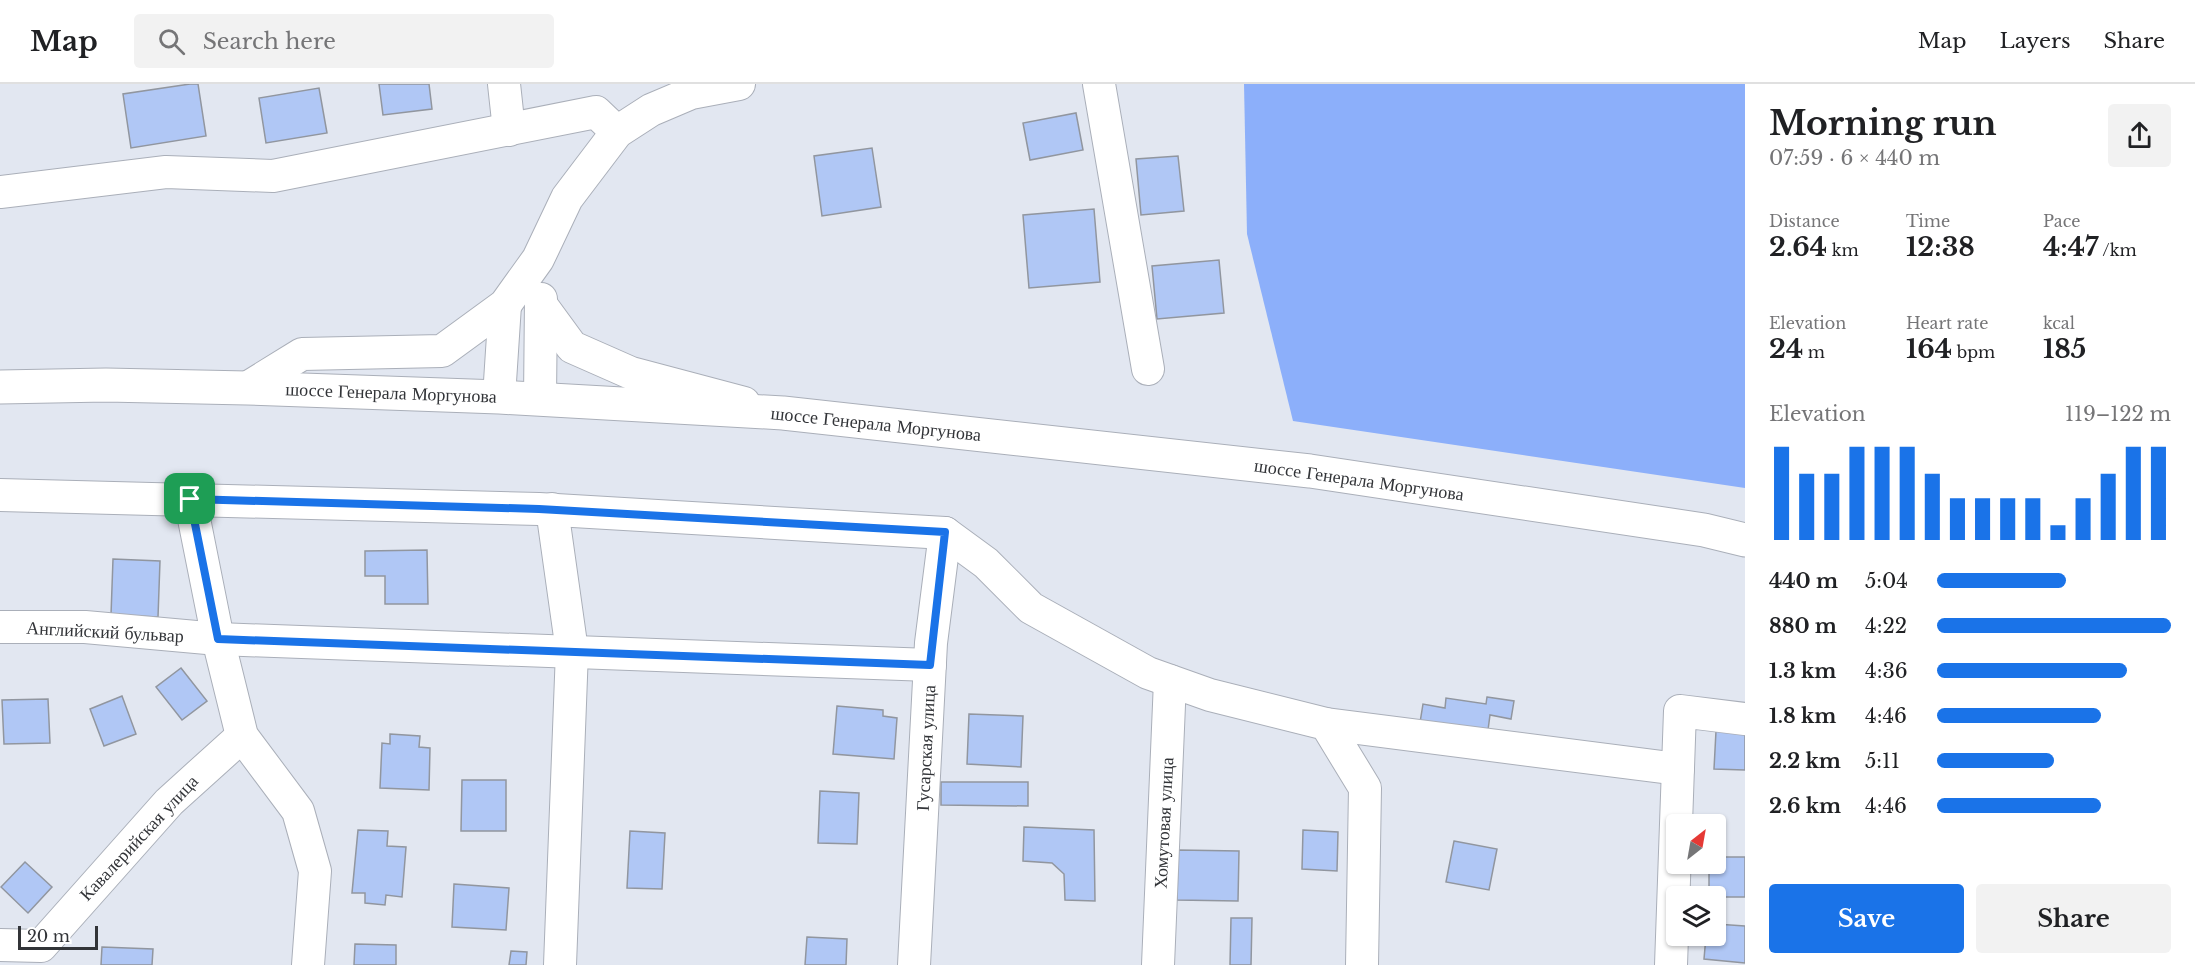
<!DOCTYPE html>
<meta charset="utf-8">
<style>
body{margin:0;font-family:"Libre Baskerville",serif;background:#f2f2f2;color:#202124;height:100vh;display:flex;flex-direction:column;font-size:22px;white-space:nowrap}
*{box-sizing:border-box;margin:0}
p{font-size:20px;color:#757577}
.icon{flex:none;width:33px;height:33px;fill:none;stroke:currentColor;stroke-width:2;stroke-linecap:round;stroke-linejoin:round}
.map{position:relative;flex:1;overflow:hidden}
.side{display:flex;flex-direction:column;background:#fff;width:450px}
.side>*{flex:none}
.needle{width:39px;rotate:31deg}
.buttons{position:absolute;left:1666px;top:730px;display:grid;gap:12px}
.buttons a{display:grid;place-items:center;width:60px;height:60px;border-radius:6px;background:#fff;box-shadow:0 2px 4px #0004;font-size:30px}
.scale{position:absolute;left:18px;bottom:15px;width:80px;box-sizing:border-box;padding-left:6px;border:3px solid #323438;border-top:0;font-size:16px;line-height:21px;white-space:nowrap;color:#323438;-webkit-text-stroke:4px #fff;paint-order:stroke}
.pin{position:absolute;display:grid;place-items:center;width:51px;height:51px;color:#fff;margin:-26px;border-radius:12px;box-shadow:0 3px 9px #0006}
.round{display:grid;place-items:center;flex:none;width:63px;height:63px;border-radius:6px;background:#f2f2f2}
.head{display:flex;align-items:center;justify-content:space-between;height:102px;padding:0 24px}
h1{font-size:33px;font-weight:700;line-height:45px}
.figures{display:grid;grid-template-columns:repeat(3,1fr);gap:9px;height:102px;padding:6px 24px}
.figures div{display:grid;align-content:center}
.figures b{font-size:26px;font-weight:700}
.figures small{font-size:16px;font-weight:400}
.figures p{font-size:16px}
.chart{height:168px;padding:12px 24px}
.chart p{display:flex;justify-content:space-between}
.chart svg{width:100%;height:108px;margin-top:6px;stroke:#1a73e8;stroke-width:6}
.action{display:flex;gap:12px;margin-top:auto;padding:12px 24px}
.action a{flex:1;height:69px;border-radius:6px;background:#1a73e8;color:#fff;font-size:24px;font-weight:700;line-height:69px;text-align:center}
.action a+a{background:#f2f2f2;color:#202124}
ul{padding:0 24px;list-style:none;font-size:20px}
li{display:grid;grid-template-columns:96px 72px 1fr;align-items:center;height:45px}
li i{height:15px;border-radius:8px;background:#1a73e8}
header{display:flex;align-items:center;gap:36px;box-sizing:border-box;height:84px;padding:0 30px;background:#fff;border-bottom:2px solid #e0e0e0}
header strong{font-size:28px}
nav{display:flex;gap:33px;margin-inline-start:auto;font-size:21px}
.search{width:420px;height:54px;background:#f2f2f2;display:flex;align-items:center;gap:15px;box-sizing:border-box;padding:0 21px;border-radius:6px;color:#757577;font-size:22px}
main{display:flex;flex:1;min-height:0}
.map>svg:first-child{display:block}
.forest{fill:#8caffa}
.building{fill:#b0c7f5;stroke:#91969f;stroke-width:1.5}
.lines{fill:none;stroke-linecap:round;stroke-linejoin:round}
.minor-casing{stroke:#aaafb9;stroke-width:34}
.major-casing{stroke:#aaafb9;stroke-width:35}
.minor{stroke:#fff;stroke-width:32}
.major{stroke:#fff;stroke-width:33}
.route-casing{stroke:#fff;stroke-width:12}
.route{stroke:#1a73e8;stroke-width:8}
.labels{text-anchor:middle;stroke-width:4.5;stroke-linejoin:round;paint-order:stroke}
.street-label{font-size:18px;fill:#323438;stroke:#fff}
</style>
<header>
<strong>Map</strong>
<div class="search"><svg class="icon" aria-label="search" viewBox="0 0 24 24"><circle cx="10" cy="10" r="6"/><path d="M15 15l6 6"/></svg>Search here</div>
<nav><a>Map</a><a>Layers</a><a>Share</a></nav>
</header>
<main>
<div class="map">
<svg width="1745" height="881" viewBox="0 0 1745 881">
<rect width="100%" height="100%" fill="#e2e7f1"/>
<polygon class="forest" points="1244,0 1745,0 1745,404 1293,337 1247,150"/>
<g class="building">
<polygon points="190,0 198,0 206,52 131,64 123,10"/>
<polygon points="379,0 429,0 432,25 383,31"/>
<polygon points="319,4 327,49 266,59 259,14"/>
<polygon points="1076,29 1083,66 1030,76 1023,39"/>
<polygon points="872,64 881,123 822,132 814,72"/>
<polygon points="1178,72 1184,127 1141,131 1136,75"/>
<polygon points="1094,125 1100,198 1029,204 1023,131"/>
<polygon points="1219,176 1224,229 1157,235 1152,182"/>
<polygon points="427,466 428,520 385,520 385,492 365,492 365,467"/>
<polygon points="113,475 160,477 158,533 111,531"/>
<polygon points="181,584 207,617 182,636 156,603"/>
<polygon points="122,612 136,650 104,662 90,625"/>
<polygon points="1487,613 1514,617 1511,635 1490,631 1488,646 1418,651 1423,620 1445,624 1446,614 1486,620"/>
<polygon points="48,615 50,659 4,660 2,616"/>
<polygon points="837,622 883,626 883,632 897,634 894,675 833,670"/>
<polygon points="969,630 1023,632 1021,683 967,680"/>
<polygon points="1716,647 1745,649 1745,686 1714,685"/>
<polygon points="390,650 420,652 419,663 430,664 429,706 380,704 382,659 390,660"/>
<polygon points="462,696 506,696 506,747 461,747"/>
<polygon points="941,698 1028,698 1028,722 941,721"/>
<polygon points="820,707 859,709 857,760 818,759"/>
<polygon points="1024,743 1094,746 1095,817 1065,816 1064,790 1052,779 1023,777"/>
<polygon points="358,746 388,747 387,762 406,763 402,813 386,811 385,821 365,819 365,809 352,809"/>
<polygon points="1303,746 1338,748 1337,787 1302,785"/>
<polygon points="630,747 665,749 662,805 627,804"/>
<polygon points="1454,757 1497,765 1489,806 1446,798"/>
<polygon points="1178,766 1239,767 1238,817 1177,816"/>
<polygon points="1716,773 1745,773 1745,813 1709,813 1709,780 1716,780"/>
<polygon points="25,778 52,803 28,829 1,803"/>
<polygon points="454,800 509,804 506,846 452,843"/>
<polygon points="1231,834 1252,834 1251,881 1230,881"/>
<polygon points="1716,840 1745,842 1745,879 1704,875 1706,852 1716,852"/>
<polygon points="807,853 847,855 846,881 805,881"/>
<polygon points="355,860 396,861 396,881 354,881"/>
<polygon points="102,863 153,865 152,881 101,881"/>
<polygon points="511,867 527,868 526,881 509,881"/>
</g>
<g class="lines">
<g class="minor-casing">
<g id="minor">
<polyline points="504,0 509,46"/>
<polyline points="1099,0 1148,285"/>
<polyline points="0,108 166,88 273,92 596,28 617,48"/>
<polyline points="542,222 572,263 631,289 744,319"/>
<polyline points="247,304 302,270 442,267 505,221 538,175 567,114 617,48 651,26 691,9 739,0"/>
<polyline points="499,313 505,221"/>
<polyline points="540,315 541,215"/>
<polyline points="0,411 539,425 945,449"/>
<polyline points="190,415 218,555 242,652 298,727 315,787 308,881"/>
<polyline points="552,425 572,567 560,881"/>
<polyline points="945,449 986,479 1031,524 1148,589 1210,611 1326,640 1365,704 1362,881"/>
<polyline points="0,543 85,543 218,555 930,581"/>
<polyline points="1326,640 1678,685"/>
<polyline points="0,861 41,862 169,718 242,652"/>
<polyline points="914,881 931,559 945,449"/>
<polyline points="1158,881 1170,597"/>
<polyline points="1671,881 1680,627 1745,635"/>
</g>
</g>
<g class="major-casing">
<polyline id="major" points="0,303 106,301 247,304 499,313 783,329 1310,387 1704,446 1745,456"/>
</g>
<use href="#minor" class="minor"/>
<use href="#major" class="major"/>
</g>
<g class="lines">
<g class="route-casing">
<polygon id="route" points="190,415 539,425 945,448 930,581 218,555"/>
</g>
<use href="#route" class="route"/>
</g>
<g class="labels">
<g class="street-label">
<text transform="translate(391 309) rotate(2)" y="6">шоссе Генерала Моргунова</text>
<text transform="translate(876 340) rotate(6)" y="6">шоссе Генерала Моргунова</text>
<text transform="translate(1359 396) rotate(8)" y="6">шоссе Генерала Моргунова</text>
<text transform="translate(105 548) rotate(3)" y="6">Английский бульвар</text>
<text transform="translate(926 664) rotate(-87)" y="6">Гусарская улица</text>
<text transform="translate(1164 739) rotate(-87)" y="6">Хомутовая улица</text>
<text transform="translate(139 754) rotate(-47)" y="6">Кавалерийская улица</text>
</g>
</g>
</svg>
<div class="buttons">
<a><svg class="needle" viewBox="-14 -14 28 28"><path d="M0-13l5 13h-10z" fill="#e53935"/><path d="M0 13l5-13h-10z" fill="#757577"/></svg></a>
<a><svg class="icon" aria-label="layers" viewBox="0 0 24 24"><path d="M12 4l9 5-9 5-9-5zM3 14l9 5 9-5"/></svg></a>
</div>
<div class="scale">20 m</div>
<div class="pin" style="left:190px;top:415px;background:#1e9e55"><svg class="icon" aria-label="arrive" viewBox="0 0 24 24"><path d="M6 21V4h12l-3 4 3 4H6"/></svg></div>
</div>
<section class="side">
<div class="head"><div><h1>Morning run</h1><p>07:59 · 6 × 440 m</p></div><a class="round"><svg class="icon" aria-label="share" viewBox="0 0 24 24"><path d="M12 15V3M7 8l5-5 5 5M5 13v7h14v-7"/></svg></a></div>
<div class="figures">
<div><p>Distance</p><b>2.64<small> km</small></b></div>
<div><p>Time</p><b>12:38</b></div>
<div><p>Pace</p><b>4:47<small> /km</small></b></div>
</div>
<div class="figures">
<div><p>Elevation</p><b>24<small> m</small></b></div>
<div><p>Heart rate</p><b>164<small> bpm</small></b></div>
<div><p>kcal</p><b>185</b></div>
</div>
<div class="chart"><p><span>Elevation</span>119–122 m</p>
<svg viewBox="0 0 160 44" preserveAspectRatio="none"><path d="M5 44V6M15 44V17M25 44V17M35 44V6M45 44V6M55 44V6M65 44V17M75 44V27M85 44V27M95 44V27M105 44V27M115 44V38M125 44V27M135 44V17M145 44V6M155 44V6"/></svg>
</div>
<ul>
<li><b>440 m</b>5:04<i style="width:55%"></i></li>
<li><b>880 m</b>4:22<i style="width:100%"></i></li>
<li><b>1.3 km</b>4:36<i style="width:81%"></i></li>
<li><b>1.8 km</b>4:46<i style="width:70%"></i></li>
<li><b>2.2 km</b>5:11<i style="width:50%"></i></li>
<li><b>2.6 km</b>4:46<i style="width:70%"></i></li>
</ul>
<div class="action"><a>Save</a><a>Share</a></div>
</section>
</main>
